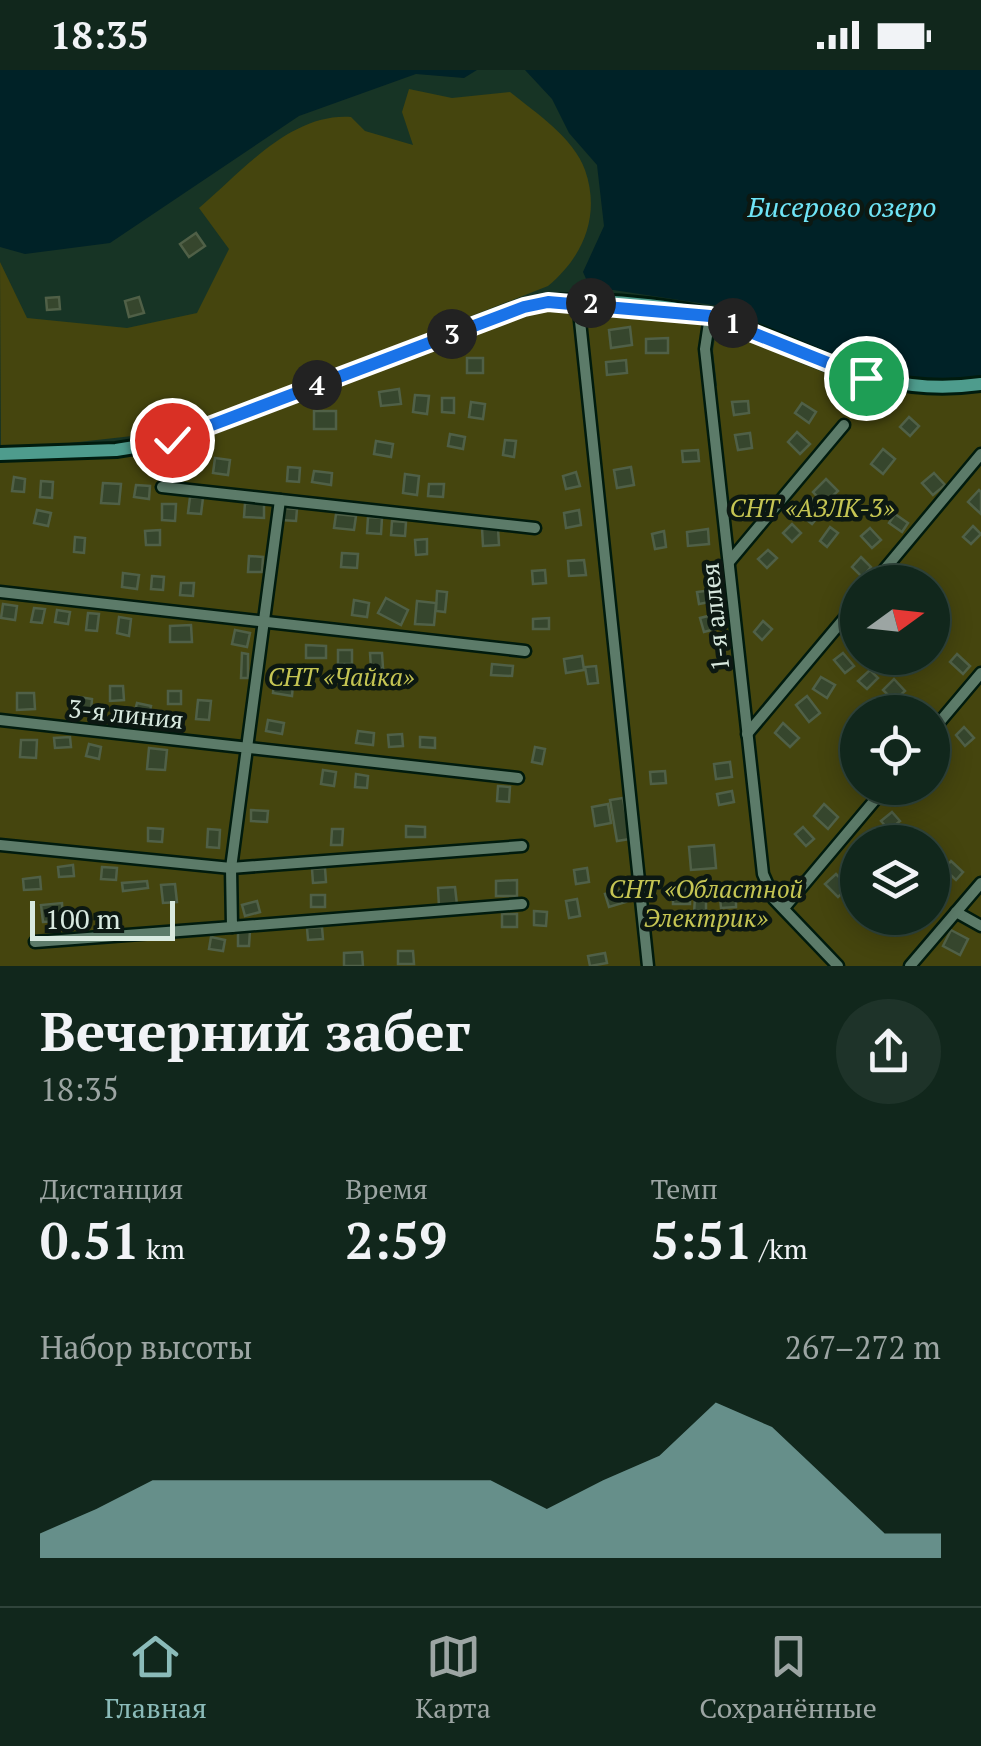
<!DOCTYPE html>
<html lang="ru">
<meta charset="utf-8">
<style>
body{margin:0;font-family:"PT Serif",serif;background:#1e3329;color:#f1f3f6;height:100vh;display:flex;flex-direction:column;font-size:38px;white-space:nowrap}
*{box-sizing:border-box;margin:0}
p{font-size:32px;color:#9ca5a3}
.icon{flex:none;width:55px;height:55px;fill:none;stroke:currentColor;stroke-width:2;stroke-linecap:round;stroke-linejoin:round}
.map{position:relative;height:896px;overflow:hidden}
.side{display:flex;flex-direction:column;background:#11271c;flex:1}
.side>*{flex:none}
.needle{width:65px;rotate:75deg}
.buttons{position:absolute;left:840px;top:495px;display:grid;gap:20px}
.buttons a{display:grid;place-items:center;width:110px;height:110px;border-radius:50%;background:#11271c;box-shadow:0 5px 25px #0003,0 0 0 2px #30443b;font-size:50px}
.scale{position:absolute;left:30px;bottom:25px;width:145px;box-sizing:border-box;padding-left:10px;border:5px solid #d8e9df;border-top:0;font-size:28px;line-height:35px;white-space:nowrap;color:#d8e9df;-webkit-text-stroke:8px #0c1812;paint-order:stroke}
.pin{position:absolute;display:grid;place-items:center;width:85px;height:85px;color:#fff;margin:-42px;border:5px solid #fff;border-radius:50%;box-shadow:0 2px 10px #0007}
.km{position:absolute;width:50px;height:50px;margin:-25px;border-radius:50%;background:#222;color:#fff;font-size:28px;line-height:50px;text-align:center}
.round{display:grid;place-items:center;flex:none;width:105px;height:105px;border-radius:52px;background:#1e3329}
.summary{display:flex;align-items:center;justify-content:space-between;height:170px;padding:0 40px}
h1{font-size:55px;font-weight:600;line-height:75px}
.figures{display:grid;grid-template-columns:repeat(3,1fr);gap:15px;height:170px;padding:10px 40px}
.figures div{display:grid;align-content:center}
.figures b{font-size:50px;font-weight:600}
.figures small{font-size:28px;font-weight:400}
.figures p{font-size:28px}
.chart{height:280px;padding:20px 40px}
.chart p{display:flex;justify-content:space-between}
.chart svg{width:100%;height:180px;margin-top:10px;fill:#8bbbb9;opacity:.7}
.status{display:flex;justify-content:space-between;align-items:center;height:70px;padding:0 50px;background:#11271c;direction:ltr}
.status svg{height:28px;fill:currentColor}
.dock{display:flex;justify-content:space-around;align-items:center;height:140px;border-top:2px solid #30443b;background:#11271c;font-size:28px;color:#9ca5a3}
.dock a{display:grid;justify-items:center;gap:5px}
.dock .selected{color:#8bbbb9}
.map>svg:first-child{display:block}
.green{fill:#45450e;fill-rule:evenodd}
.water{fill:#002227}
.building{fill:#36462d;stroke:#506047;stroke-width:2.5}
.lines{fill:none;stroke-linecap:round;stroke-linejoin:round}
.minor-casing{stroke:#001b0e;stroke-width:15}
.major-casing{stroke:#001b0e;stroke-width:18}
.minor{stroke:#5c7b69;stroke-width:10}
.major{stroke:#4e9c8d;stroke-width:12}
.route-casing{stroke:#fff;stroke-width:20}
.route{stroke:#1a73e8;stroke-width:12}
.labels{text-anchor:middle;stroke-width:9;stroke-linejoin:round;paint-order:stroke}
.park-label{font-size:25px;font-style:italic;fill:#c5c553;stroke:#0c1812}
.street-label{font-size:25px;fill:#d8e9df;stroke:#0c1812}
.water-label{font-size:28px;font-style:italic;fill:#6fe5f7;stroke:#0c1812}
</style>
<div class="status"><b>18:35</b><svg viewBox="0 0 49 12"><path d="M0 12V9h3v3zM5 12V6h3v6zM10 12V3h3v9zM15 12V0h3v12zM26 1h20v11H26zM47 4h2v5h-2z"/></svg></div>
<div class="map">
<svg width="981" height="896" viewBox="0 0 981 896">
<rect width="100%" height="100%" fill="#173425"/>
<g class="green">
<path d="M409,19L452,28L510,22C535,42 574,68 585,100C601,146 583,187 548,216L177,361L43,376H1L0,192L27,248L127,258L197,243L229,179L199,138C243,101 290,43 351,47L365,61L413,75L402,42Z"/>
<path d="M562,239L708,253L709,314L717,316L713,281L716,260L737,263C816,303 890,335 981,321V896H0V390L117,387L173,377L526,244ZM858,512H932V588H858ZM858,642H932V718H858ZM858,772H932V848H858Z"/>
</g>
<g class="water">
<polygon points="0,0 477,0 464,8 416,4 299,46 110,173 25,184 0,177"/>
<polygon points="525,0 981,0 981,307 928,310 880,304 719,236 600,218 587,211 583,202 604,156 597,95 569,63 552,29"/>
</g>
<g class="building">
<polygon points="196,163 205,176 189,187 180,174"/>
<polygon points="59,227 60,239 47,240 46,228"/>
<polygon points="139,227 144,243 129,247 125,231"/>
<polygon points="630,257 632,275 611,278 609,260"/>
<polygon points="668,268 668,283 646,283 646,269"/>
<rect x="467" y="288" width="16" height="15"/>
<polygon points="626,290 627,303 607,305 606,292"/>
<polygon points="399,319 401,334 381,336 379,322"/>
<polygon points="415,325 429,326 427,344 413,342"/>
<polygon points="442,328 454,328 454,343 442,342"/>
<polygon points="748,331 749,343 734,345 732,332"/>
<polygon points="471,332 485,334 483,349 469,347"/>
<polygon points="802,333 816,342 809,353 795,343"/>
<rect x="314" y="341" width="22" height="18"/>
<polygon points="909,347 919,356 910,366 900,357"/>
<polygon points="797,362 810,374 800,384 788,372"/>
<polygon points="750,363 752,378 738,380 735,365"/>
<polygon points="450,364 465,367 463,379 448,376"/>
<polygon points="505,370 516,371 514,387 503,385"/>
<polygon points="376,371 393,374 391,387 374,384"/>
<polygon points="883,379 895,389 883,404 871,394"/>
<polygon points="698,380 699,391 683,392 682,381"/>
<polygon points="184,386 188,400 172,404 168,390"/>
<polygon points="215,388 230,390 228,405 213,403"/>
<polygon points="288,397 300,398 299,412 287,411"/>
<polygon points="631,397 634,415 617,418 614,400"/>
<polygon points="314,401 332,403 331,415 312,412"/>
<polygon points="576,402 580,416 566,419 563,406"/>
<polygon points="934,403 945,415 933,425 922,413"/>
<polygon points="405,404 419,406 417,425 403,423"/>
<polygon points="14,407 25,409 24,422 12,421"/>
<polygon points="826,409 838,421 824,434 813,422"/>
<polygon points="41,411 53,412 52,428 40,427"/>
<polygon points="103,413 121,414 119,434 101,433"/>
<polygon points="429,414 444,414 443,427 428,426"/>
<polygon points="136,415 150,416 149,429 134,427"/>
<polygon points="979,420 981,422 981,444 968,432"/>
<polygon points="190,427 203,428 201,444 188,443"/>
<polygon points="810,427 825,439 812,454 797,442"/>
<polygon points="245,433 264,434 264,448 244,447"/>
<polygon points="162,434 176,434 175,451 162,450"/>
<polygon points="282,438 297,439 296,451 281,450"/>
<polygon points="37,440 51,443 48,456 34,453"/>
<polygon points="579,440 581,455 566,458 564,443"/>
<polygon points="336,444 356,446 354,460 334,458"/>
<polygon points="895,444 908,453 902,462 889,453"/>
<polygon points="368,447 382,448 381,464 367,463"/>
<polygon points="392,451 406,452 405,466 391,465"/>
<polygon points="792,454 801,463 792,472 783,463"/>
<polygon points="973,456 981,464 971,474 963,467"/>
<polygon points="830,457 838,463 827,477 820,471"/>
<polygon points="482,458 498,458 499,475 483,476"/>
<polygon points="870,458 881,470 872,478 861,466"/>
<polygon points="708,459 709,474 688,476 687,462"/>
<polygon points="160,460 160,475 146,475 145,461"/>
<polygon points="664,461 666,477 655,479 652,464"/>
<polygon points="75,467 85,468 84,483 74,482"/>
<polygon points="427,469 427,484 416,485 415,470"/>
<polygon points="768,480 777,488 767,498 758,489"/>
<polygon points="342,483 358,484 357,498 341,497"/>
<polygon points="249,486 263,487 262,502 248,502"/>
<polygon points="861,487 871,497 862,507 852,497"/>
<polygon points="584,490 586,505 569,506 568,491"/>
<polygon points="545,500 546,513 533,514 532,501"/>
<polygon points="123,503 139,505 137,519 122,517"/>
<polygon points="152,506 164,507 163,520 151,519"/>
<polygon points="181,513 194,513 193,526 180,525"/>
<polygon points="713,520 715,531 699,534 697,522"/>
<polygon points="437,521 447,522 445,542 436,541"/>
<polygon points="386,528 408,540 401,555 378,543"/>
<polygon points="354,530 369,533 367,547 352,545"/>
<polygon points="417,531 436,533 434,555 415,554"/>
<polygon points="3,534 17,536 15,550 1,548"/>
<polygon points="34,538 45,539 42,553 31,552"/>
<polygon points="57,540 70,542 68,554 55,552"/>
<polygon points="88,543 99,544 97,561 86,560"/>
<polygon points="712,545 715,559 704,562 700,548"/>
<polygon points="119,547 131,549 129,566 117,563"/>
<polygon points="549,548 549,559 533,559 533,549"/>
<polygon points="763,551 772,559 762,570 754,562"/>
<polygon points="191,555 192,572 170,572 170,556"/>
<polygon points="235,560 250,563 247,577 232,574"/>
<polygon points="306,575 326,576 326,588 306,588"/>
<rect x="338" y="580" width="14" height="14"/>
<polygon points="242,583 248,584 248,608 241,608"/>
<polygon points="370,583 382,583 383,598 371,598"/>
<polygon points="843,583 854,596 845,603 834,590"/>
<polygon points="957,584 970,596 963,604 950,592"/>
<polygon points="582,586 584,600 566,603 564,589"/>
<polygon points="492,594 513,596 512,606 491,605"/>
<polygon points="596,596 598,613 588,614 585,597"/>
<polygon points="870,600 878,608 867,619 858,611"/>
<polygon points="821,607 835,615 827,628 813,619"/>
<polygon points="894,609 905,621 894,631 883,620"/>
<polygon points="274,612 293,615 292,626 273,623"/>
<polygon points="110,616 123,616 124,630 110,631"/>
<rect x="168" y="621" width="13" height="13"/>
<polygon points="17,623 34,623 35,639 17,640"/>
<polygon points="807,626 820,643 809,652 796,635"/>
<polygon points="79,627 92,629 91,641 78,640"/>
<polygon points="198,630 211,631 209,650 196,649"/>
<polygon points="137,633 151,636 148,651 133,648"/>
<polygon points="268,650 284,653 282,664 266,661"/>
<polygon points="783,653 799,668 790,677 775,663"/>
<polygon points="964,657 974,668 965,676 956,665"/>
<polygon points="358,661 374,663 373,675 356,673"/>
<polygon points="402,664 403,676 389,677 388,665"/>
<polygon points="70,667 71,677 55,678 54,668"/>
<polygon points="420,667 435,668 435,678 420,677"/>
<polygon points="21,670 37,670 36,688 20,687"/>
<polygon points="89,674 101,677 99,689 86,686"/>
<polygon points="535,677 545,679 542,694 532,692"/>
<polygon points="149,678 167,680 165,700 147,699"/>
<polygon points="730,692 732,707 716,709 714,694"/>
<polygon points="323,700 336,702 334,716 321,714"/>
<polygon points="665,701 666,713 651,714 650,702"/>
<polygon points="356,704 368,706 367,718 355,717"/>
<polygon points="498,716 510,717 509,732 497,731"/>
<polygon points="732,721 734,732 719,735 717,724"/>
<polygon points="623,728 630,769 617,771 610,730"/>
<polygon points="608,734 611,753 595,756 592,737"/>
<polygon points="824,734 838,747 828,759 814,746"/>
<polygon points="251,740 268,741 267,752 251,751"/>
<polygon points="892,742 900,751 889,760 881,751"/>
<polygon points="406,756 425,757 425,767 406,767"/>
<polygon points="803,757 814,769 806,776 795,764"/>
<polygon points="148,758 163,759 162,772 148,771"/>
<polygon points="208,759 220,760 219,778 207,777"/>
<polygon points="332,759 343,759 342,775 331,775"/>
<polygon points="714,775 716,798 691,800 689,777"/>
<polygon points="951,791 963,802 956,810 944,799"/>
<polygon points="73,795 74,806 59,807 58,797"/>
<polygon points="102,797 117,798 116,810 101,809"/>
<polygon points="325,798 326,812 313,813 312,799"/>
<polygon points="587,798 589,812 576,814 574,800"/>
<polygon points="836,804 849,817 838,827 825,814"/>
<polygon points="40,807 41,819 24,820 23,809"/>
<polygon points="517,810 517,826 496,826 496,811"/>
<polygon points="147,811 148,818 123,821 122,813"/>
<polygon points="175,814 177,832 163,833 161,815"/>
<polygon points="455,817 457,835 439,837 438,818"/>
<rect x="673" y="819" width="17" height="15"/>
<polygon points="622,820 626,832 609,837 605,824"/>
<rect x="311" y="825" width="14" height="12"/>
<polygon points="736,827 736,837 721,838 720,828"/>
<polygon points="695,828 706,829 706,843 694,843"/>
<polygon points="577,829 580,846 569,848 566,831"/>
<polygon points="257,831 260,842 245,846 242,835"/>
<polygon points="62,833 63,851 43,852 41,835"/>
<polygon points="534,841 547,842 546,856 534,855"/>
<rect x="502" y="844" width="15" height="13"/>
<polygon points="322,857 323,869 308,870 307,858"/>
<polygon points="238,860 250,860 249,876 238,876"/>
<polygon points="951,860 968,869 960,885 943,876"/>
<polygon points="211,867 225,870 223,881 209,879"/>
<polygon points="398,881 413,881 414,894 398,894"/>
<polygon points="362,882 363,896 344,896 344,883"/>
<polygon points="605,883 607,893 590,896 588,886"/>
</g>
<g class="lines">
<g class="minor-casing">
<g id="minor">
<polyline points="578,232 648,896"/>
<polyline points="710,246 705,279 763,804 774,829 838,896"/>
<polyline points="162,417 535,458"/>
<polyline points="280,430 231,798 232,857 522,834"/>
<polyline points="729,492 844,355"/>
<polyline points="874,512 981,384"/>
<polyline points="0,522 525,581"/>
<polyline points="0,650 518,708"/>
<polyline points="932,661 981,603"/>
<polyline points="747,664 858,532"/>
<polyline points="0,775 231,798 522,776"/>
<polyline points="784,838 885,718"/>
<polyline points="956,842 981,856"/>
<polyline points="35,872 232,857"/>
<polyline points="910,896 981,813"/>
</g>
</g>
<g class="major-casing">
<path id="major" d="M0,384L116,380L172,371L523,237L548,232C598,229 676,234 724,250C820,281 874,329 981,314"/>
</g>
<use href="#minor" class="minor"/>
<use href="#major" class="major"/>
</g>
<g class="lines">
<g class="route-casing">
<polyline id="route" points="172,370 524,237 548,232 710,246 866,308"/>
</g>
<use href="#route" class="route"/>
</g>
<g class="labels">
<g class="park-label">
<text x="812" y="447">СНТ «АЗЛК-3»</text>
<text x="341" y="616">СНТ «Чайка»</text>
<text x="706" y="828">СНТ «Областной<tspan x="706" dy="29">Электрик»</tspan></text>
</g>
<g class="street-label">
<text transform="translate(715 547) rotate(-96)" y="9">1-я аллея</text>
<text transform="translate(126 644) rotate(6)" y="9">3-я линия</text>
</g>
<g class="water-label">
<text x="842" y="147">Бисерово озеро</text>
</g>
</g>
</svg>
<div class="buttons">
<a><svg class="needle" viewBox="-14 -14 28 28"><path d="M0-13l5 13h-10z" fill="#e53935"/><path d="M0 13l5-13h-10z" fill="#9ca5a3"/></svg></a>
<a><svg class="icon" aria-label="locate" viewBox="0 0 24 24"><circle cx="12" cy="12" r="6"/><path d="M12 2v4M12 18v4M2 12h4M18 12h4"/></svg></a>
<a><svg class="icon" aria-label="layers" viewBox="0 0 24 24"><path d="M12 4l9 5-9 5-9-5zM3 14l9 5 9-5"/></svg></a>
</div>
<div class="scale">100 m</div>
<div class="pin" style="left:866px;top:308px;background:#1e9e55"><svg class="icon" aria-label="arrive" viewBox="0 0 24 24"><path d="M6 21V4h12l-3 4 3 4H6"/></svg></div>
<div class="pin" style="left:172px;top:370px;background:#d93025"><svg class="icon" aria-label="check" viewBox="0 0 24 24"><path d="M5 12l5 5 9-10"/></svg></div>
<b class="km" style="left:733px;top:253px">1</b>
<b class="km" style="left:591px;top:233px">2</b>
<b class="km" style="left:452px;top:264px">3</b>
<b class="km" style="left:317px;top:315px">4</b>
</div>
<section class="side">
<div class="summary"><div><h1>Вечерний забег</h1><p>18:35</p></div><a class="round"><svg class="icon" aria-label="share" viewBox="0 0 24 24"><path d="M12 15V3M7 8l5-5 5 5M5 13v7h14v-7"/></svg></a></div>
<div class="figures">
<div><p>Дистанция</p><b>0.51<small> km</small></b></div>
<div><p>Время</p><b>2:59</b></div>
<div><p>Темп</p><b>5:51<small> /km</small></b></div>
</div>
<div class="chart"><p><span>Набор высоты</span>267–272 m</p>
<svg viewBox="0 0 160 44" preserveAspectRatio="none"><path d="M0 44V38L10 32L20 25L30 25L40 25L50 25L60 25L70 25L80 25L90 32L100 25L110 19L120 6L130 12L140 25L150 38L160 38V44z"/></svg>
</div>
</section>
<nav class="dock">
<a class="selected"><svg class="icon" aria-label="home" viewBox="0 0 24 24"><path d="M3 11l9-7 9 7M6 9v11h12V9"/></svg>Главная</a>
<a><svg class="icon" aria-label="map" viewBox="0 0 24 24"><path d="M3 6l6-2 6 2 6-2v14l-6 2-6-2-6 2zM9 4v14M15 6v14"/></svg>Карта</a>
<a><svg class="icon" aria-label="saved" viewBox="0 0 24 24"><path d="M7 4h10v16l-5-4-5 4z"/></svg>Сохранённые</a>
</nav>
